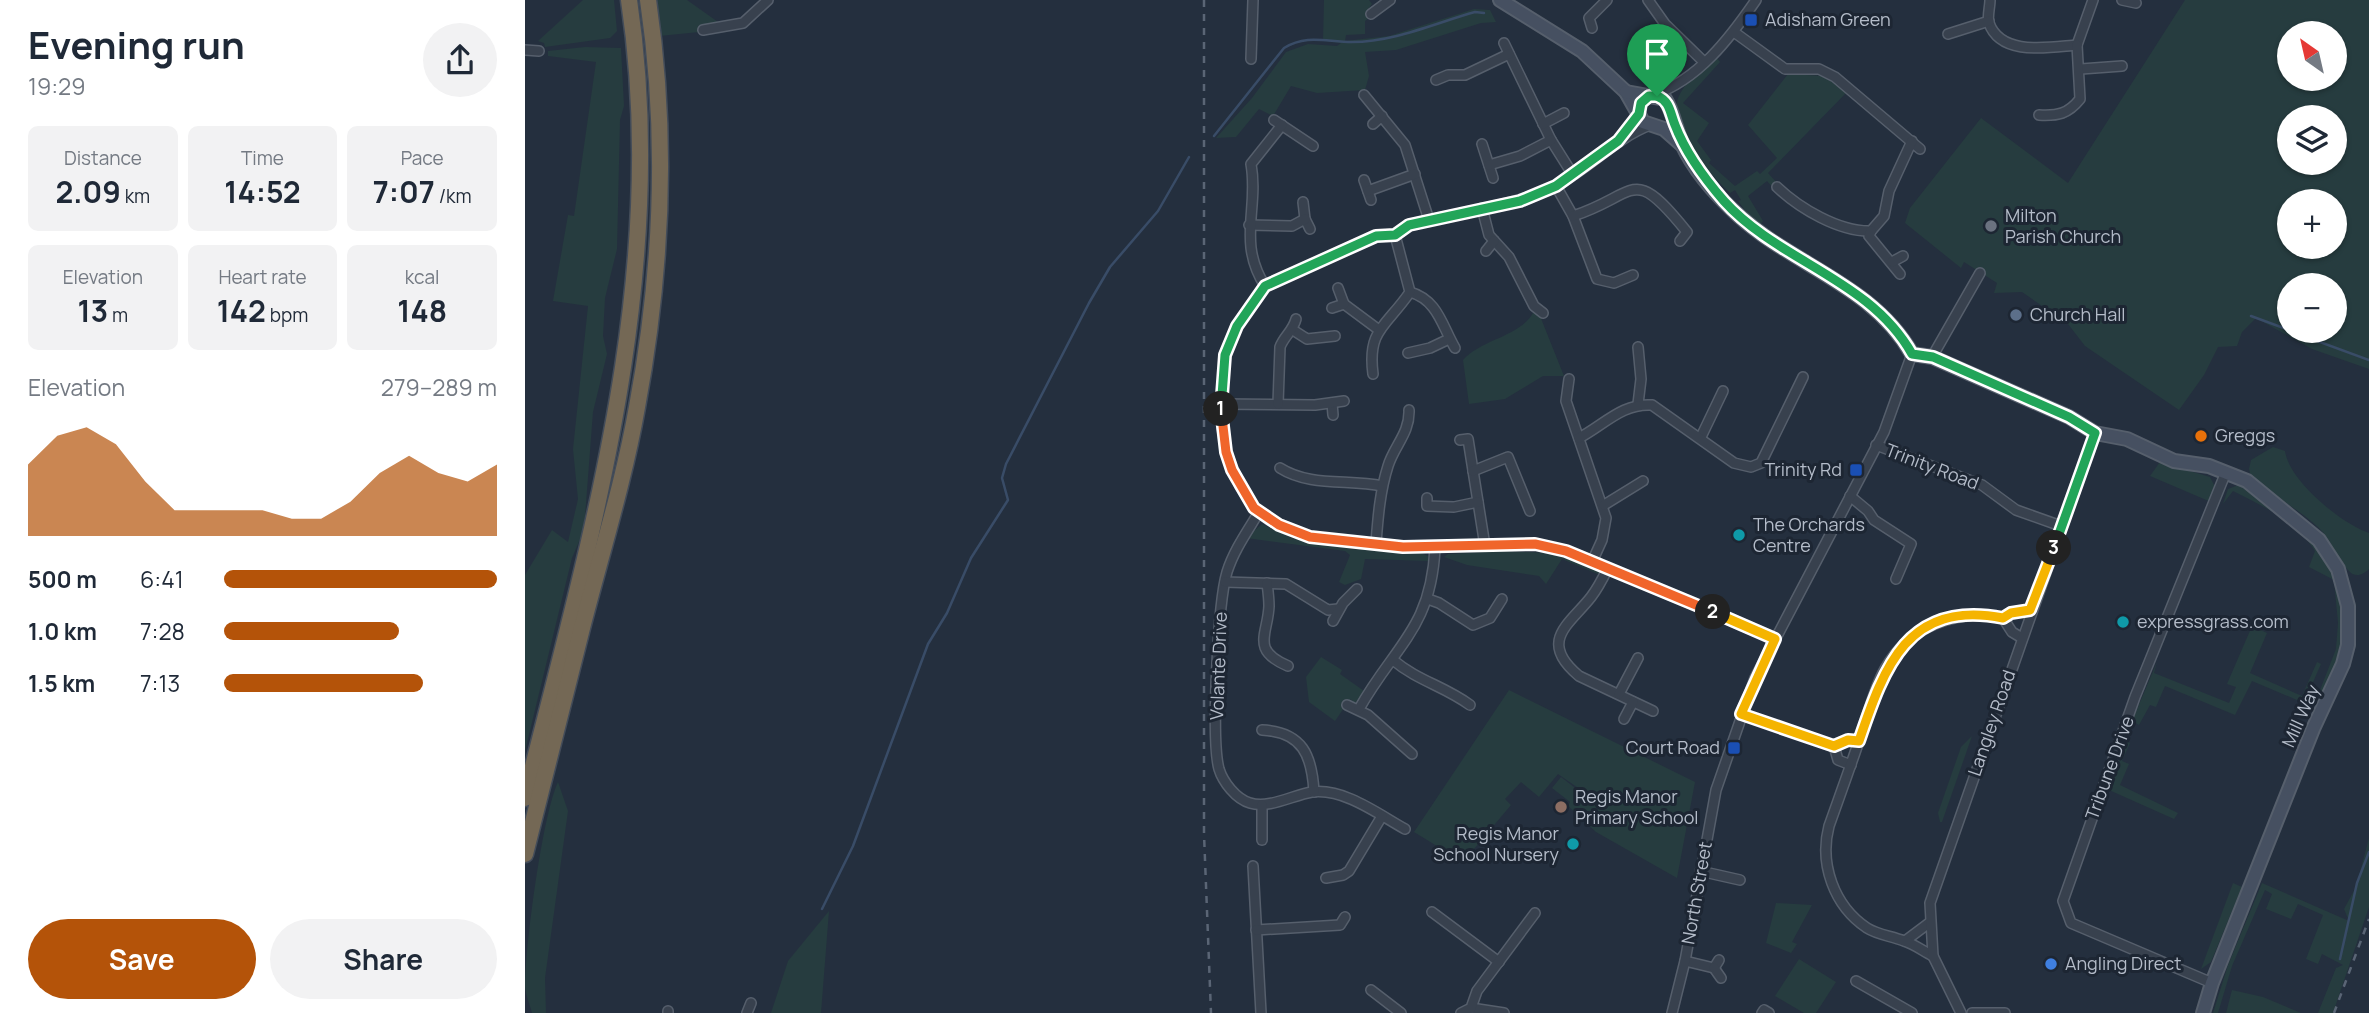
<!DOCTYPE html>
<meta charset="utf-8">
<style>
body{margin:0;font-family:Manrope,sans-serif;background:#f2f2f3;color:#1f2937;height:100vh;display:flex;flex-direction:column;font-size:26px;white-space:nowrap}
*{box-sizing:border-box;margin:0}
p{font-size:23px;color:#747a83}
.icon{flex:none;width:38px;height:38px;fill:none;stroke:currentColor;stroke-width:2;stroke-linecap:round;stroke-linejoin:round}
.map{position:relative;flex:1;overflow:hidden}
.sheet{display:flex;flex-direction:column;background:#fff;width:525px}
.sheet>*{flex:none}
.needle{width:46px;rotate:326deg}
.fabs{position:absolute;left:1752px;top:21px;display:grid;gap:14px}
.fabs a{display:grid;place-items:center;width:70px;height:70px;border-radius:50%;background:#fff;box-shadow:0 2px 5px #0004;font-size:35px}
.pin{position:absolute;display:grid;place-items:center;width:60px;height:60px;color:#fff;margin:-72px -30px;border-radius:50% 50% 50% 0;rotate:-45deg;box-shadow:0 0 7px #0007}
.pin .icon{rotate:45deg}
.km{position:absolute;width:35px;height:35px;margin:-18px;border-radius:50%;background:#222;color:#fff;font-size:19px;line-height:35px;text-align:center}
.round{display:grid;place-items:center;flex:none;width:74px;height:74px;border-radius:37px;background:#f2f2f3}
.headline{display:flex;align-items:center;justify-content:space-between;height:119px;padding:0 28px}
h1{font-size:38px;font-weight:700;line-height:52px}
.metrics{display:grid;grid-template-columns:repeat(3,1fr);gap:10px;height:119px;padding:7px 28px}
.metrics div{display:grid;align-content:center;border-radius:10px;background:#f2f2f3;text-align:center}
.metrics b{font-size:30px;font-weight:700}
.metrics small{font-size:19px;font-weight:400}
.metrics p{font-size:19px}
.chart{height:196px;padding:14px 28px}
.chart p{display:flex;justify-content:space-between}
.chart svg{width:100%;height:126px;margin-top:7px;fill:#b45309;opacity:.7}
.primary-button{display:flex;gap:14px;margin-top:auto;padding:14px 28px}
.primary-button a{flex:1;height:80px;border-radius:42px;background:#b45309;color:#fff;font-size:28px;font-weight:700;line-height:80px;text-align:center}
.primary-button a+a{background:#f2f2f3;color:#1f2937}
ul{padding:0 28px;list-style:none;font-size:23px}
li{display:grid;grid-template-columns:112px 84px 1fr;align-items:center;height:52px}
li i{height:18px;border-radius:9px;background:#b45309}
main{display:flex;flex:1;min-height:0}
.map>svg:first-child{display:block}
.green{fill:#263c3f;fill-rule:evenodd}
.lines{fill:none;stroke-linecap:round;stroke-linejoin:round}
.stream{stroke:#394c67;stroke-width:2.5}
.street-casing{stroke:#565f6c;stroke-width:12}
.secondary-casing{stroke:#565f6c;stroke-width:16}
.highway-casing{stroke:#434c59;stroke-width:19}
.street{stroke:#38414e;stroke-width:9}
.secondary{stroke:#465061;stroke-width:12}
.highway{stroke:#746855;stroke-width:16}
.rail{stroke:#5a6575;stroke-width:2.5;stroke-dasharray:7 7;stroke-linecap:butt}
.split-1-casing{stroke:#fff;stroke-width:14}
.split-2-casing{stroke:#fff;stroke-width:14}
.split-3-casing{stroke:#fff;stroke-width:14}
.split-4-casing{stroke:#fff;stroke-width:14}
.split-1{stroke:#22a559;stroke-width:9}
.split-2{stroke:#f0652b;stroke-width:9}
.split-3{stroke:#f5b400;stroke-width:9}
.split-4{stroke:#22a559;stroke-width:9}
.transit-dot{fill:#1a4fb4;stroke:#1d2633;stroke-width:2.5}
.worship-dot{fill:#6b7280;stroke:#1d2633;stroke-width:2.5}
.service-dot{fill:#5c6f8a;stroke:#1d2633;stroke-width:2.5}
.food-dot{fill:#e8710a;stroke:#1d2633;stroke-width:2.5}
.culture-dot{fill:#0f9aa8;stroke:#1d2633;stroke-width:2.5}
.education-dot{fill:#8d6e63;stroke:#1d2633;stroke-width:2.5}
.shop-dot{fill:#3f7fe0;stroke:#1d2633;stroke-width:2.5}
.labels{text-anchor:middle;stroke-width:6;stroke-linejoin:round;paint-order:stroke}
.poi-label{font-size:18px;fill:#b4bcc9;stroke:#1d2633;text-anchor:start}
.street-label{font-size:18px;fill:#b4bcc9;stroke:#1d2633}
</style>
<main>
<section class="sheet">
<div class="headline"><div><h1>Evening run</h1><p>19:29</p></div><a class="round"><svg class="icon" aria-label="share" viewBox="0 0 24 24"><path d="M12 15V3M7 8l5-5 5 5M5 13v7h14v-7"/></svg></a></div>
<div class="metrics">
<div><p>Distance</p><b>2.09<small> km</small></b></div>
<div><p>Time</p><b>14:52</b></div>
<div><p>Pace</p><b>7:07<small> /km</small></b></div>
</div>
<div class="metrics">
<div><p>Elevation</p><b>13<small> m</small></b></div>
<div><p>Heart rate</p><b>142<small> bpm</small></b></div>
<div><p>kcal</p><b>148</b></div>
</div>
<div class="chart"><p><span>Elevation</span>279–289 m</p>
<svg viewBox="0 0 160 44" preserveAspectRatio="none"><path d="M0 44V19L10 9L20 6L30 12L40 25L50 35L60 35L70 35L80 35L90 38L100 38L110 32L120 22L130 16L140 22L150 25L160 19V44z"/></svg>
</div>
<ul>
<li><b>500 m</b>6:41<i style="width:100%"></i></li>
<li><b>1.0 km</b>7:28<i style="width:64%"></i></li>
<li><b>1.5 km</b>7:13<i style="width:73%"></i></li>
</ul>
<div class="primary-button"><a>Save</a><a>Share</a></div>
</section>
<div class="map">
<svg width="1844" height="1013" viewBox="0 0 1844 1013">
<rect width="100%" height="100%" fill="#242f3e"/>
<g class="green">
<polygon points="58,0 89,0 92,31 85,38 20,47 19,43 13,41"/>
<polygon points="131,0 162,0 193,22 204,25 174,32 134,36"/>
<polygon points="799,0 844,0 847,4 840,13 844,18 840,21 840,34 821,35 820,41 864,36 949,9 965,10 971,22 956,23 871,50 840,52 844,76 840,90 792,93 766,86 748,116 734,109 711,137 691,138 727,98 761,52 783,44 812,46 816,43 798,41"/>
<path d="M1660,0H1844V369L1787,349L1731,318L1717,332L1712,346L1693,347L1679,375L1654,410L1560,346L1543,324L1497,292L1469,293L1472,283L1439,262L1436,268L1380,223L1385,208L1456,118L1543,183ZM1764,33H1810V79H1764ZM1764,117H1810V163H1764ZM1764,201H1810V247H1764ZM1764,285H1810V331H1764Z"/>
<polygon points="60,47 96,48 99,106 95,120 92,249 80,298 78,336 82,354 68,412 59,530 47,558 0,751 0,575 27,530 43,542 53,499 48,449 63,306 28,301 43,215 49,216 71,62 23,56 23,51"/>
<path d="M1192,58L1195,62L1158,103L1184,123L1172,141L1186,160L1184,163L1210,186L1232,171L1235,174L1252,158L1223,125L1263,74L1299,76L1321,93L1243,173L1253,184L1249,189L1242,181L1223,196L1238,221L1236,224L1225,217L1213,201L1216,200L1210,190L1205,193C1184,172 1135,126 1156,92C1163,79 1180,68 1192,58Z"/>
<path d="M1008,313L1015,316L1039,376H1018L980,399L944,404L938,360C957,339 994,337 1008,313Z"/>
<path d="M1748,447L1760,451C1764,481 1817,524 1844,533V569C1839,574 1831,578 1825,572C1812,560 1807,540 1793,527C1772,508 1747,495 1726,477L1724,469L1726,460Z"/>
<polygon points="1635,462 1685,477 1691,489 1686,502 1625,476"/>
<path d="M1716,484C1773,525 1832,568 1816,648C1812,669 1801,689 1793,709L1790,703L1811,649L1813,623L1809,580L1784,567L1790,551C1771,521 1738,506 1708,491L1698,504L1703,489Z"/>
<polygon points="737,524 767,538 822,548 896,553 903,556 904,561 840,559 836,579 820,585 814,582 825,555 820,551 721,538"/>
<polygon points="978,551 1028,553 1077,571 1075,575 1037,559 1021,584 1014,576 942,565 919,557 923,554"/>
<polygon points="1727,626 1742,633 1725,673 1777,696 1792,662 1796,664 1781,698 1772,700 1727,681 1710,715 1640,686 1631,707 1625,705 1614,725 1607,721 1632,662 1629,673 1704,703 1711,687 1702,684"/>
<polygon points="796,657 817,670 815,674 839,691 830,703 825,699 810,721 784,702 781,677"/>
<polygon points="984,690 1170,782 1152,878 1071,832 1043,806 1045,802 1027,788 1036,777 1054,791 1053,794 1056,790 1033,774 1014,797 996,782 980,799 986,805 938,862 889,832"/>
<polygon points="1447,736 1417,822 1415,822 1413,813 1436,747"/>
<polygon points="1600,741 1605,743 1597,761 1604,764 1595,785 1653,813 1649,819 1584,790"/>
<path d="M33,782L43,811L20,978L21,1013H7C5,1005 1,996 0,987C0,949 17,816 33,782Z"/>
<polygon points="1844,838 1844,907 1808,1013 1793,1013 1811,968 1818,965 1797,954 1793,964 1781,959 1798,915 1773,904 1766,919 1741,909 1747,894 1740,890 1707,966 1693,1013 1688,1013 1703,965 1737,883 1824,921 1819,909 1831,887"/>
<polygon points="1708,883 1717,887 1686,962 1676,969"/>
<polygon points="1251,903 1287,905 1267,942 1272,944 1266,953 1241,943"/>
<polygon points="304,911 296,1013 246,1013 263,961"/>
<polygon points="1274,959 1311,982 1291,1013 1279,1013 1250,996"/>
<polygon points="1707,990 1738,997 1776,1013 1701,1013"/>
</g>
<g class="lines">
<g class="stream">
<path d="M689,136L759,48C782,34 801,42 827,42C869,42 910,23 950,12L959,13"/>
<polyline points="1726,316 1764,330"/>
<polyline points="1765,331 1844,360"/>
<polyline points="297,909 328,846 403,644 422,613 446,558 483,500 477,478 481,464 564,303 585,267 633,211 664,157"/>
<polyline points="1815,959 1832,883 1844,852"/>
</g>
<g class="street-casing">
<g id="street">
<polyline points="1123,0 1140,24 1179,62"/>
<path d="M1465,0C1465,7 1462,17 1464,23C1476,57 1525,47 1552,45"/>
<polyline points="1597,0 1611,3"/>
<polyline points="846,14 865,0"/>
<polyline points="1067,28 1064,18 1082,0"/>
<polyline points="178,30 218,23 243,0"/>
<polyline points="1209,32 1260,69 1294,69 1310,77 1395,149"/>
<polyline points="1423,34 1464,21"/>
<polyline points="979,43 1026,140 1048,175"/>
<polyline points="1552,45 1568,0"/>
<polyline points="0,50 14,51"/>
<polyline points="726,59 728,0"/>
<polyline points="1556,69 1597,66"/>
<polyline points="911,80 923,75 940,75 984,54"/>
<polyline points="839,95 880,145 904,220"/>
<path d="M1128,95C1173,80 1205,38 1231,0"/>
<path d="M1514,115C1533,116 1543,114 1555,99L1552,45"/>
<polyline points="749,120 788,146"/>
<polyline points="848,124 857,116"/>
<polyline points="1018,124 1039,113"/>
<path d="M1125,125C1089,139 1064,169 1030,186C985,208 932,212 884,225L870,235L851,236L740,286L712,326L700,355L695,414L701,452L715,486L729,508L744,520L785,537L878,547L1010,544L1041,551L1250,639"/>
<polyline points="957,144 968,178"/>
<polyline points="964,165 995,156 1026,140"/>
<polyline points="839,180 846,200"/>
<polyline points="1031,186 1048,216 1072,279 1089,283 1108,275"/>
<path d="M1252,187C1274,208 1314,232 1346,231L1359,216L1364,191L1387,141"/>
<polyline points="843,191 890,174"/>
<polyline points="778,202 780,219 785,229"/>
<polyline points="957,208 964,235 984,257 1009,306 1018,313"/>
<path d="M1048,216C1113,195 1106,162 1162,232L1155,241"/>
<polyline points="724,225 767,226 780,219"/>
<polyline points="1346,231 1344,236 1375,274"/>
<polyline points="961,251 969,241"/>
<polyline points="1367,262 1378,256"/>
<path d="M740,286C712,242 734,209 726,164L757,125"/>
<path d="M885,292C913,300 917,326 930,348"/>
<polyline points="819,304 854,330"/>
<polyline points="807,308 819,304 813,288"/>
<polyline points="768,330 782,339 810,336"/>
<polyline points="883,353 905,348 924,339"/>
<polyline points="1407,357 1455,273"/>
<path d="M848,374C842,329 862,326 885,292L870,235"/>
<polyline points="1044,379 1041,401 1081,518 1077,540 1067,562"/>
<polyline points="807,403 808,415"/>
<polyline points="697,404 790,405 819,401"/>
<path d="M753,404L755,347C759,336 768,331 771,319"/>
<polyline points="1113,404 1116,379 1113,347"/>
<polyline points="1176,437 1198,391"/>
<path d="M1054,438C1079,425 1097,403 1127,405L1209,463L1226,467L1236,463L1278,377"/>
<polyline points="935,440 943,439 960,546"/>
<polyline points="1351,445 1457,485 1491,510 1536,526"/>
<path d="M755,468C785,487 823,479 857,486"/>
<polyline points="948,471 983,457 1005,511"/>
<polyline points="1325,496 1343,511 1349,520 1386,544 1371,579"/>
<polyline points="902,498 902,506 929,507 953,502"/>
<polyline points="1079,505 1118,481"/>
<path d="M734,512C722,532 709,550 702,572C693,602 686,740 694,769C698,782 711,799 725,803C744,809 768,795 787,792C819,788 853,814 880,829"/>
<path d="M851,543C853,517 855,491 863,466C869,446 885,433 884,410"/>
<path d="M1083,568C1078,578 1073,588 1066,597C1045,624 1012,641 1054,676L1128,711"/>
<polyline points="700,582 761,584 803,610 813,609"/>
<path d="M742,583C743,591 744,598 744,606C743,634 725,650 763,666"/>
<polyline points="903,599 914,603 948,625 965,618 977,599"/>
<polyline points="1478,618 1487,632 1497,638"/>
<polyline points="808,621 818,603 832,589"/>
<path d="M868,660C893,681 919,686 945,705"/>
<polyline points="1094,694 1113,658"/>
<polyline points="822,705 843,715 887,754"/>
<path d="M834,709C870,645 906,629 910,548"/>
<polyline points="1216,714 1309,746 1323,740 1334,742"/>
<polyline points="1099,719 1108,702"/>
<path d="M737,730C778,732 787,756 789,792"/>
<polyline points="1309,746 1313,760 1326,765"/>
<polyline points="737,840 737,805"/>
<polyline points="728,866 736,1013"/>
<polyline points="1175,871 1215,880"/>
<polyline points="801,878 818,875 824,871 857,816"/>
<polyline points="907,912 974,962"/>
<polyline points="731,930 815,925 820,917"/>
<polyline points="1380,941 1404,923"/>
<path d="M1408,956C1398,951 1389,944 1379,941C1367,936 1353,935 1342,928C1309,906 1294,864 1304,826C1315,795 1326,765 1336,735C1343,714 1349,689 1360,669C1384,626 1431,609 1478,618L1486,613L1505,610"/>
<polyline points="1160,961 1189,968 1194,960"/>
<polyline points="1189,968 1196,978"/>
<polyline points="1331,981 1387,1013"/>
<polyline points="1687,983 1546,923 1538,901 1610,697 1701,472"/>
<polyline points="846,990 876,1013"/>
<polyline points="946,1008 979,1013"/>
<polyline points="143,1013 143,1011"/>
<polyline points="222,1013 226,1003"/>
<polyline points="936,1013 946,1008 952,991 1010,913"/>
<polyline points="1147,1013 1160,961 1191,790 1230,678 1359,432 1387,354"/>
<polyline points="1237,1013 1239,1010 1244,1013"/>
<polyline points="1436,1013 1408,956 1405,903 1570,433"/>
<polyline points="1447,1013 1480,1013"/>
</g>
</g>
<g class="secondary-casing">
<g id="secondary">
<polyline points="975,0 1057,51 1101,92 1118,122 1139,129 1156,144"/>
<path d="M1101,92L1140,99C1148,111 1151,130 1157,144C1169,170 1192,196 1213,215C1269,266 1348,285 1387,354L1407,357L1544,417L1570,433L1602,439L1649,461L1684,466L1722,481L1794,540L1813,569L1823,606V645L1818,664L1788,729L1687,983L1678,1013"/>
</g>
</g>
<g class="highway-casing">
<g id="highway">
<path d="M0,798C66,536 145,273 104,0"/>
<path d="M0,854C19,779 38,703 57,628C76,554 99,481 112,407C137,273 143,135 123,0"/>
</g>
</g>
<use href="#street" class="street"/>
<use href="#secondary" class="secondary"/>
<use href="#highway" class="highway"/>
<g class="rail">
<polyline points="679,0 679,834 686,1013"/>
<polyline points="1809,1013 1844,919"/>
</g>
</g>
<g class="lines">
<g class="split-1-casing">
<polyline id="split-1" points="696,409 700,355 712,326 740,286 851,236 870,235 884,225 995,201 1031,186 1093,141 1114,114 1116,103 1124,96 1132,96"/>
</g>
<g class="split-2-casing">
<polyline id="split-2" points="696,409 701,452 707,470 729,508 754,525 785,537 878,547 1010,544 1041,551 1188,612"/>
</g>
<g class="split-3-casing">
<path id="split-3" d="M1188,612L1250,639L1216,714L1309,746L1323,740L1334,741C1359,668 1382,599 1478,618L1486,613L1505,610L1529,548"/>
</g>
<g class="split-4-casing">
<path id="split-4" d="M1132,96C1145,101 1145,113 1150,125C1161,154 1179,178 1199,201C1254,262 1345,279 1387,354L1408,357L1544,417L1570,433L1529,548"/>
</g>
<use href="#split-1" class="split-1"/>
<use href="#split-2" class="split-2"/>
<use href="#split-3" class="split-3"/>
<use href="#split-4" class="split-4"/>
</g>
<g class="transit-dot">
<rect x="1219" y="13" width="14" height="14" rx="3.5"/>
<rect x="1324" y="463" width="14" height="14" rx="3.5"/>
<rect x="1202" y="741" width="14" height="14" rx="3.5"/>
</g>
<circle class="worship-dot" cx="1466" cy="226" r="7"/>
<circle class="service-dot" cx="1491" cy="315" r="7"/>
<circle class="food-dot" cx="1676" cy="436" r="7"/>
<g class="culture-dot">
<circle cx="1214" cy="535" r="7"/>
<circle cx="1598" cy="622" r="7"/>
<circle cx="1048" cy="844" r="7"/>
</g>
<circle class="education-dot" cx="1036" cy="807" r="7"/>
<circle class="shop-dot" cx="1526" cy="964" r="7"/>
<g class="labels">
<g class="poi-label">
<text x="1240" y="26">Adisham Green</text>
<text x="1480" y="222">Milton<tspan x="1480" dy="21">Parish Church</tspan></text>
<text x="1505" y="321">Church Hall</text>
<text x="1690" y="442">Greggs</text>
<text x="1317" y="476" text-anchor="end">Trinity Rd</text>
<text x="1228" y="531">The Orchards<tspan x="1228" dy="21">Centre</tspan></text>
<text x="1612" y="628">expressgrass.com</text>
<text x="1195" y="754" text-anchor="end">Court Road</text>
<text x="1050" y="803">Regis Manor<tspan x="1050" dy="21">Primary School</tspan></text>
<text x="1034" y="840" text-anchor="end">Regis Manor<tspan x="1034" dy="21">School Nursery</tspan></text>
<text x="1540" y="970">Angling Direct</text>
</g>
<g class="street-label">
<text transform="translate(1407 467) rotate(21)" y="6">Trinity Road</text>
<text transform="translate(694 666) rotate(-88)" y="6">Volante Drive</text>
<text transform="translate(1776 716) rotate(-66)" y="6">Mill Way</text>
<text transform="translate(1467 723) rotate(-71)" y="6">Langley Road</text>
<text transform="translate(1585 768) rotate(-70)" y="6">Tribune Drive</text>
<text transform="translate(1172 893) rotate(-80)" y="6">North Street</text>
</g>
</g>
</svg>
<div class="fabs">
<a><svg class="needle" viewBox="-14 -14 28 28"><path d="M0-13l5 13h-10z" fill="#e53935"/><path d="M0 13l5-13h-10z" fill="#747a83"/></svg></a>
<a><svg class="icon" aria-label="layers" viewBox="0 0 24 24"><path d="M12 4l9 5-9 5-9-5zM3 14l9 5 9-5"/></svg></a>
<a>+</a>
<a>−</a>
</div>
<div class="pin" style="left:1132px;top:96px;background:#1e9e55"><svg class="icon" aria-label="arrive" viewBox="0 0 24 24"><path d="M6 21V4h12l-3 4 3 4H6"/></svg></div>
<b class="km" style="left:696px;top:409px">1</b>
<b class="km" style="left:1188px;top:612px">2</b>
<b class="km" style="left:1529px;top:548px">3</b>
</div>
</main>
